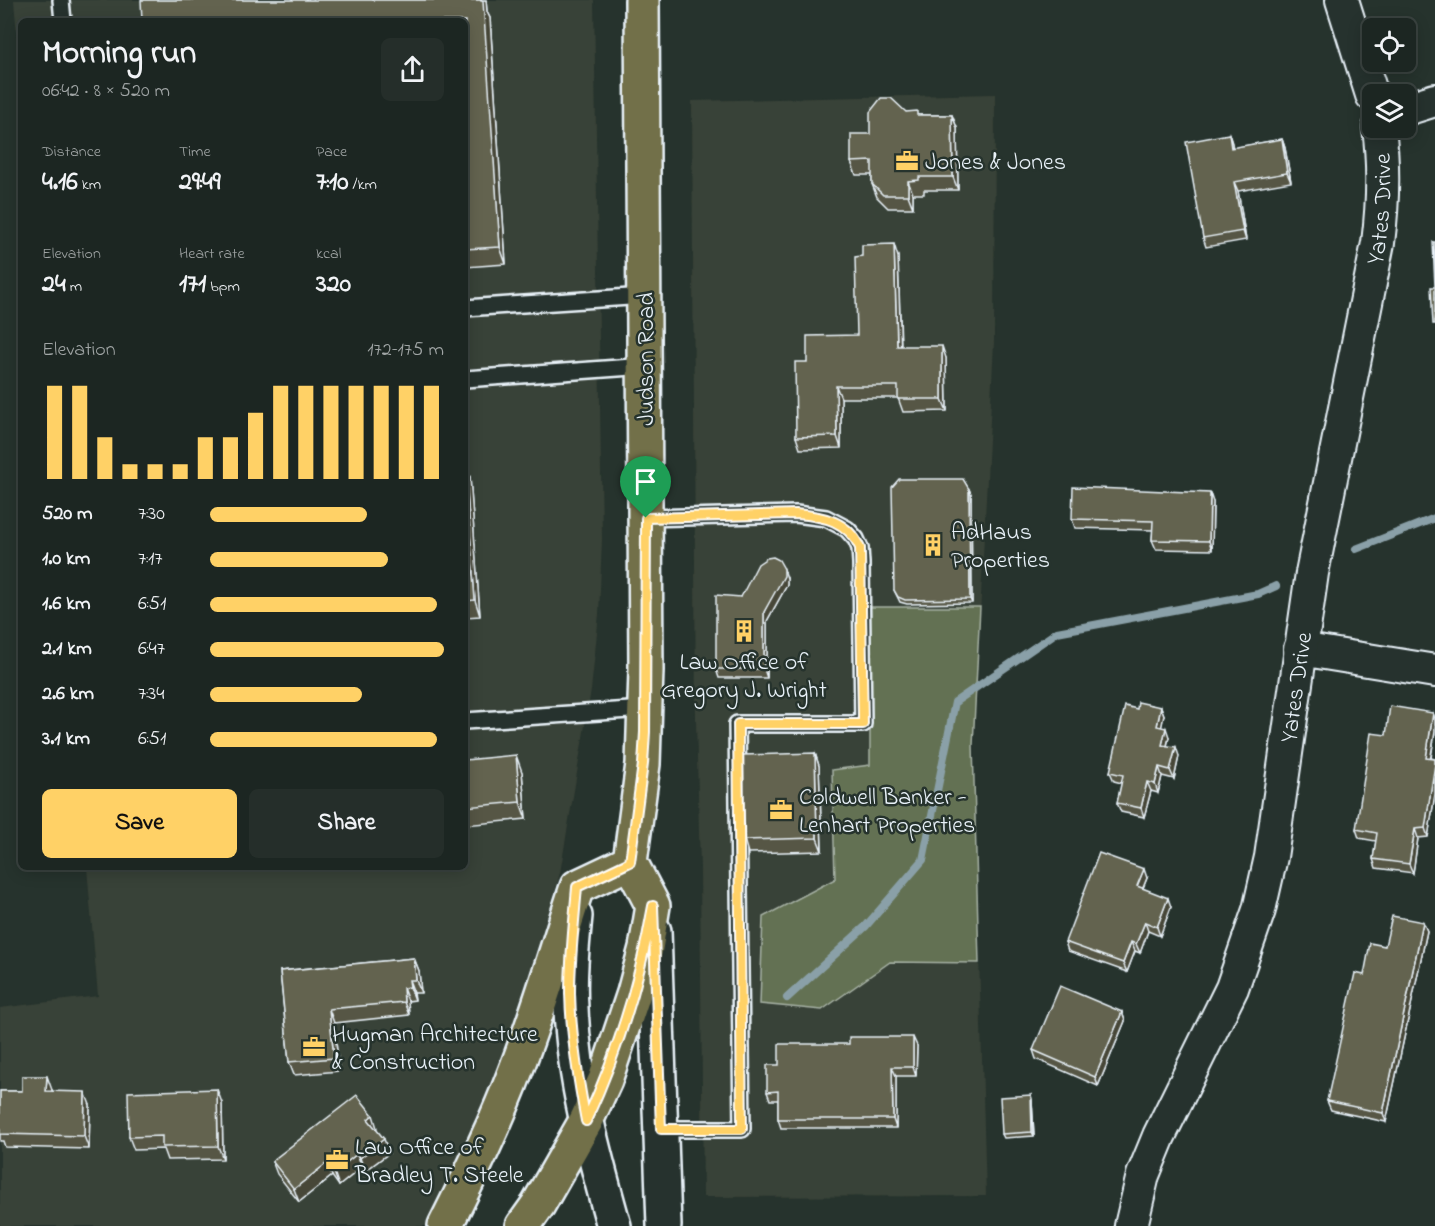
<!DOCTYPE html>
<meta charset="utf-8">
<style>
body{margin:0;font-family:"Indie Flower",sans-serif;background:#252e2a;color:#f1f3f6;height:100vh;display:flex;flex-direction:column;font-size:22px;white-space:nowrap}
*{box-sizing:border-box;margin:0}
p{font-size:20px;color:#a0a5a5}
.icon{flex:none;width:33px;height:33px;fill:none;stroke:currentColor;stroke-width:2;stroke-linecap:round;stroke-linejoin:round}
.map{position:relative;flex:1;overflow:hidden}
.details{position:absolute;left:18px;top:18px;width:450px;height:852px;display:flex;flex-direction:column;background:#1c2622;border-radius:9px;box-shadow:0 3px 15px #0003,0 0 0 2px #3a4340}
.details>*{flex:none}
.tools{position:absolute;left:1362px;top:18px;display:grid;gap:12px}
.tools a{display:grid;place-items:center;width:54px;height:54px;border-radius:9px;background:#1c2622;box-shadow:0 3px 15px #0003,0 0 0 2px #3a4340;font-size:30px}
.pin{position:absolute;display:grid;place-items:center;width:51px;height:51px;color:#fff;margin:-62px -26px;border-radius:50% 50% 50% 0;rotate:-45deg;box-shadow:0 0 6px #0007}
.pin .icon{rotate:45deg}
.round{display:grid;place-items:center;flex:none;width:63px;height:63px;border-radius:9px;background:#252e2a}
.summary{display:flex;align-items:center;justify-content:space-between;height:102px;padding:0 24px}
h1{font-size:33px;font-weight:700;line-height:45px}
.figures{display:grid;grid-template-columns:repeat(3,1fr);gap:9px;height:102px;padding:6px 24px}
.figures div{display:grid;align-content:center}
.figures b{font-size:26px;font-weight:700}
.figures small{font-size:16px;font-weight:400}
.figures p{font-size:16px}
.chart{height:168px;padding:12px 24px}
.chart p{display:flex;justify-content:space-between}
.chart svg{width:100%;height:108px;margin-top:6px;stroke:#ffd166;stroke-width:6}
.primary-button{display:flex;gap:12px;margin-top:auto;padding:12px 24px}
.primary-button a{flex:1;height:69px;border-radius:9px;background:#ffd166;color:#111;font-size:24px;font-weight:700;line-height:69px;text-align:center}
.primary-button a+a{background:#252e2a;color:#f1f3f6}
ul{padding:0 24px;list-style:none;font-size:20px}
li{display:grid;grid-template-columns:96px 72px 1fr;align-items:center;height:45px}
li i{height:15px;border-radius:8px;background:#ffd166}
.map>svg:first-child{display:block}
.built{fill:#394237}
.green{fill:#637152;stroke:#a6b1a5;stroke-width:1.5}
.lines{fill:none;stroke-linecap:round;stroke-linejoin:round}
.stream{stroke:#8aa0a8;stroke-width:8}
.lane-casing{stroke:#e8f1f8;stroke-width:20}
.street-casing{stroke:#e8f1f8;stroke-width:36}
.secondary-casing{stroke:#e8f1f8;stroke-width:38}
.primary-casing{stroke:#e8f1f8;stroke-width:38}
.lane{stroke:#26332d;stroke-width:15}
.street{stroke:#26332d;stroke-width:32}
.secondary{stroke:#26332d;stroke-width:33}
.primary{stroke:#726f4a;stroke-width:33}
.wall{fill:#565644;stroke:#e8f1f8;stroke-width:1.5}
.shaded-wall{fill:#464637;stroke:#e8f1f8;stroke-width:1.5}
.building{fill:#64644f;stroke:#e8f1f8;stroke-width:1.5}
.route-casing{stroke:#fff;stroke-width:12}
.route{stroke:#ffd166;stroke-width:8}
.labels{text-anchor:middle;stroke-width:5;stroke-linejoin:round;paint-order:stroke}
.poi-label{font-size:24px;fill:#e8f1f8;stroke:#26332d;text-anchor:start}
.street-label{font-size:24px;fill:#e8f1f8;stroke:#26332d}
</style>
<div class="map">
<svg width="1435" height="1226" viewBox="0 0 1435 1226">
<rect width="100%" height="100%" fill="#26332d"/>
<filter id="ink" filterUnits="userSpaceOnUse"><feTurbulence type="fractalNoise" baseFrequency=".0167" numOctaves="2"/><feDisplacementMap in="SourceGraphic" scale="12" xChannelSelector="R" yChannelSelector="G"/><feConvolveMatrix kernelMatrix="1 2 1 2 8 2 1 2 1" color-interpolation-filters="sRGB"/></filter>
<g filter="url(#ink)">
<g class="built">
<polygon points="14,0 594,0 602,539 599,614 591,690 560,873 537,957 486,1102 442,1199 427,1226 0,1226 0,1008 98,996 87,867 465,867 465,21 21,21 21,82"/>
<polygon points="995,94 994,342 973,752 986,1196 703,1197 700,868 696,720 692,101"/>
</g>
<polygon class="green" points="870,607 980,607 973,745 979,963 890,962 822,1010 760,1004 763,917 835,879 832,770 870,765"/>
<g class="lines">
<g class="stream">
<polyline points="1356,549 1435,518"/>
<polyline points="787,998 866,926 923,860 955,702 1057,632 1258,594 1276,586"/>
</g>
<g class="lane-casing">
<g id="lane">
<polyline points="61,0 63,21"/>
<polyline points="465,308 645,296"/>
<polyline points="465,379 646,366"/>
<polyline points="646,518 796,514 826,518 847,529 856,539 860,548 861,563 863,724 737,724 742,1129 661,1129"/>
<polyline points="465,721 645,709"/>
</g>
</g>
<g class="street-casing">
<g id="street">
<polyline points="1342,0 1372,95"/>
<polyline points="1406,109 1435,100"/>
<polyline points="1300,649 1435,671"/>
<path id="s1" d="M1131,1226L1143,1175L1159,1136L1232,988L1259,910L1271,857L1312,573L1378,243C1383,204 1384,166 1379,128"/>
</g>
</g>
<g class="secondary-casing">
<g id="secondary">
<path d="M575,916C572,947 569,977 571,1008C574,1083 594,1154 614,1226"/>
<polyline points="654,931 664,1226"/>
</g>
</g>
<g class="primary-casing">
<g id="primary">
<path d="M445,1226C471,1174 497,1121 517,1067C540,1008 557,947 577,887L630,862"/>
<polyline points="523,1226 538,1205 586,1121 605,1080 634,993 646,948 653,906 630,862 643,764 646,670 642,0"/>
</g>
</g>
<use href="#lane" class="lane"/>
<use href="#street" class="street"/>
<use href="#secondary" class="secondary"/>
<use href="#primary" class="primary"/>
</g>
<g class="wall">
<polygon points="141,0 486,0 487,12 490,18 506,264 465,267 465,21"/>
<polygon points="906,112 919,115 952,115 957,128 958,190 924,190 924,194 913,194 913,208 888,208 877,197 872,184 872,175 856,175 851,162 870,134"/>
<polygon points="1229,134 1233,148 1282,139 1285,148 1291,182 1238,191 1246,240 1206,247 1203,238"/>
<polygon points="898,257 901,346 946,358 947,411 903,412 898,398 841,398 841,448 800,449 796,437 807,362 857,335"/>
<polygon points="465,468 470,477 480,616 465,617"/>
<polygon points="969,489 971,494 972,603 907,604 900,602 894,590"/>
<polygon points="1213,502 1212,550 1156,549 1152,540 1153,530 1075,528 1072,519"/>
<polygon points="787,578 787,585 767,621 767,678 719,678 716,669 741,597"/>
<polygon points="1161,707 1164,715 1161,727 1169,737 1167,746 1179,756 1174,779 1162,776 1158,793 1151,791 1144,817 1121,812 1117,803 1122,783 1114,781 1110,772 1137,709"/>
<polygon points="1433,713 1435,718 1435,732 1431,758 1435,759 1435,794 1428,837 1418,838 1413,873 1376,868 1373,859 1376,841 1359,838 1356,829 1386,735"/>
<polygon points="815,753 819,766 822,851 748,853 744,840"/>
<polygon points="465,760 522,772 526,819 465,825"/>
<polygon points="1147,878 1143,888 1171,907 1160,936 1148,931 1140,953 1135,951 1127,972 1068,951 1065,942"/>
<polygon points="1423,922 1427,931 1386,1122 1331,1110 1327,1101 1364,975 1385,946"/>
<polygon points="414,958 419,971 421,993 414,993 415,1000 408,1001 409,1015 334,1023 339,1071 294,1075 289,1062 280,971"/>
<polygon points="1122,1012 1125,1021 1098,1086 1036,1059 1033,1050"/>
<polygon points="917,1046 916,1076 896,1076 896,1128 781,1128 778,1119 778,1100 770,1100 767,1092"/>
<polygon points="52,1090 52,1091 90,1105 89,1149 5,1147 3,1141 0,1141 0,1091 22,1091"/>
<polygon points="1031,1095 1032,1100 1034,1136 1004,1138 1002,1134"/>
<polygon points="222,1103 223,1159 167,1160 163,1149 134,1150 129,1137"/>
<polygon points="377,1128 376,1129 389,1153 365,1171 362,1167 339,1186 332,1176 299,1202 277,1174 272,1161"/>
</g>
<g class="shaded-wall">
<polygon points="481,0 486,0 487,12 490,18 506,264 500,247"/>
<polygon points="952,115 957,128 958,190 953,177"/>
<polygon points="1229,134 1232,143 1234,157 1231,148"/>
<polygon points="1282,139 1285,148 1291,182 1287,173"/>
<polygon points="908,181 913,194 913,208 908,195"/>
<polygon points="1234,182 1238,191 1246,240 1243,231"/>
<polygon points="894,244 898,257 901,359 897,346"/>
<polygon points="942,346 946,358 947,411 942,399"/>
<polygon points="836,386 841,398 841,448 837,436"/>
<polygon points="465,463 470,477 480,616 475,600"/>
<polygon points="969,489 971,494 972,603 970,599"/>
<polygon points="1210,493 1213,502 1212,550 1209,541"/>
<polygon points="784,569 787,578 787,585 767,621 767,678 764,669 764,612"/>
<polygon points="1161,707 1164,715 1160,734 1157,726"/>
<polygon points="1433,713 1435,718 1435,732 1429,767 1426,758"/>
<polygon points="1166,728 1169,737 1165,754 1162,745"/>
<polygon points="1176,747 1179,756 1174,779 1170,770"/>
<polygon points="815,753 819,766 822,851 817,838"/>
<polygon points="516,755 522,772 526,819 520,802"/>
<polygon points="1435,764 1435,794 1428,837 1425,828"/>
<polygon points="1159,767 1162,776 1158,793 1155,784"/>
<polygon points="1147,782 1151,791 1144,817 1141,808"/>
<polygon points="1415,829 1418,838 1413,873 1409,864"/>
<polygon points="1144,869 1147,878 1140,895 1137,886"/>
<polygon points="1168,898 1171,907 1160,936 1157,927"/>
<polygon points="1145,922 1148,931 1140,953 1136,944"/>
<polygon points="1423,922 1427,931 1386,1122 1383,1113"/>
<polygon points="1131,942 1135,951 1127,972 1123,963"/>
<polygon points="414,958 419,971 421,993 416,980"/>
<polygon points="409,980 414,993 415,1000 410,987"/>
<polygon points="403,988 408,1001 409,1015 404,1002"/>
<polygon points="329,1009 334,1023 339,1071 334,1058"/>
<polygon points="1122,1012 1125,1021 1098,1086 1095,1077"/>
<polygon points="913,1037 917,1046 916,1076 913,1067"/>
<polygon points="892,1067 896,1076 896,1128 893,1119"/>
<polygon points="47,1076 52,1090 51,1104 46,1091"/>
<polygon points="217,1089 222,1103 223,1159 218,1146"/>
<polygon points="85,1092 90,1105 89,1149 84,1136"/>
<polygon points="1031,1095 1032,1100 1034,1136 1032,1132"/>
<polygon points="373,1115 377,1128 373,1132 368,1119"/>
<polygon points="384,1139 389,1153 365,1171 360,1158"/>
<polygon points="357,1154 362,1167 339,1186 334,1172"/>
<polygon points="327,1163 332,1176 299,1202 294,1189"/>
</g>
<g class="building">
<polygon points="141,0 481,0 481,1 483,1 500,247 465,249 465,21 142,21"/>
<polygon points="881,98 891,98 906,112 917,111 917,115 952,115 953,177 919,177 919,180 908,181 908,195 883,195 872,184 872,161 851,162 851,134 870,134 870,112"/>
<polygon points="1229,134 1231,148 1282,139 1287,173 1234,182 1243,231 1203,238 1186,142"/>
<polygon points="1433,242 1435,242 1435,324 1433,324 1431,287 1435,287"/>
<polygon points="894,244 897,346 942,346 942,399 898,399 898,386 836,386 837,436 796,437 795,362 807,362 807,336 857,335 855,257 862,256 862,245"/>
<polygon points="465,468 475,600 465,601"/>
<polygon points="899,479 963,479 969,489 970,599 905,600 898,597 894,590 892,487"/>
<polygon points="1073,487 1210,493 1209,541 1152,540 1153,521 1072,519"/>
<polygon points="773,557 779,560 784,569 784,576 764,612 764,669 716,669 716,595 741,597 758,564 767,558"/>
<polygon points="1138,702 1161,707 1157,726 1166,728 1162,745 1176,747 1170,770 1159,767 1155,784 1147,782 1141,808 1117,803 1123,775 1110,772 1125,706 1137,709"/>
<polygon points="1390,706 1433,713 1426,758 1435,759 1435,764 1425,828 1415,829 1409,864 1373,859 1377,833 1356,829 1371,733 1386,735"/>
<polygon points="815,753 817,838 744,840 742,755"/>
<polygon points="516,755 520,802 465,807 465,760"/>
<polygon points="1099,853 1144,869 1137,886 1168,898 1157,927 1145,922 1136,944 1131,942 1123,963 1065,942"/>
<polygon points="1392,916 1423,922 1383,1113 1327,1101 1355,973 1364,975 1370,943 1385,946"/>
<polygon points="414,958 416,980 409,980 410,987 403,988 404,1002 329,1009 334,1058 289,1062 280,971"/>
<polygon points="1060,986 1122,1012 1095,1077 1033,1050"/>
<polygon points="849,1037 913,1037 913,1067 892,1067 893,1119 778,1119 778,1091 767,1092 767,1065 779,1065 779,1044 849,1044"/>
<polygon points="22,1076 47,1076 46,1091 85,1092 84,1136 0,1134 0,1091 22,1091"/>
<polygon points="217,1089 218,1146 162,1147 162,1136 129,1137 128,1092"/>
<polygon points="357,1095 373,1115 368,1119 384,1139 360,1158 357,1154 334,1172 327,1163 294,1189 272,1161"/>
<polygon points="1031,1095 1032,1132 1002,1134 1000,1097"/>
</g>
</g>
<g class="lines" filter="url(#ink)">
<g class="route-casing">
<path id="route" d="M796,514C824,516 848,521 860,548L863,724H738L742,1129H661L653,906C640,981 618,1052 586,1121C578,1079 571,1037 570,993C570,958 574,922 577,887L630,862L643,764L645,732L646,518Z"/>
</g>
<use href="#route" class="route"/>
</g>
<defs>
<g id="office-bare" transform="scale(1.8)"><path d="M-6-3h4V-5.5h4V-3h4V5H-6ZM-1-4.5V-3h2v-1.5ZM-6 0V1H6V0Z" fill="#ffd166" stroke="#26332d" stroke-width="2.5" paint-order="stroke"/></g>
<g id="building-bare" transform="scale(1.8)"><path d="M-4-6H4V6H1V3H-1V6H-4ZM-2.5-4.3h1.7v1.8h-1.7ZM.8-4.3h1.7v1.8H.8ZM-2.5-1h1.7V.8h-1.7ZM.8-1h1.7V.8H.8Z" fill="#ffd166" stroke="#26332d" stroke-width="2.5" paint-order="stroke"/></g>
</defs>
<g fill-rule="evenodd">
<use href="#office-bare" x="907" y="161"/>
<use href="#building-bare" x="933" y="545"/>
<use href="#building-bare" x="744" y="631"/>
<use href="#office-bare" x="781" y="810"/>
<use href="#office-bare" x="314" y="1047"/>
<use href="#office-bare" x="337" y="1160"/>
</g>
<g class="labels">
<g class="poi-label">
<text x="925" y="169">Jones &amp; Jones</text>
<text x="951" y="539">AdHaus<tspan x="951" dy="28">Properties</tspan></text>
<text x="744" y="669" text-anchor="middle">Law Office of<tspan x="744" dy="28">Gregory J. Wright</tspan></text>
<text x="799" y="804">Coldwell Banker -<tspan x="799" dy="28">Lenhart Properties</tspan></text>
<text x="332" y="1041">Hugman Architecture<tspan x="332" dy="28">&amp; Construction</tspan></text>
<text x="355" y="1154">Law Office of<tspan x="355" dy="28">Bradley T. Steele</tspan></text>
</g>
<g class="street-label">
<text dy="8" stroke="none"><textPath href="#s1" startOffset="1054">Yates Drive</textPath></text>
<text transform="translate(645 359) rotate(-90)" y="8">Judson Road</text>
<text dy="8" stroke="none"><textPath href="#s1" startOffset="568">Yates Drive</textPath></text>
</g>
</g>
</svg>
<div class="tools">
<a><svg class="icon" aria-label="locate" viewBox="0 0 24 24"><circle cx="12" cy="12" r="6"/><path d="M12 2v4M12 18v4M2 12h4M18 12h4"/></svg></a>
<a><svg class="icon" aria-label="layers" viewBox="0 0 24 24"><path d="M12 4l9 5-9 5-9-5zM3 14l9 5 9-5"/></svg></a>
</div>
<div class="pin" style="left:646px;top:518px;background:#1e9e55"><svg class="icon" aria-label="arrive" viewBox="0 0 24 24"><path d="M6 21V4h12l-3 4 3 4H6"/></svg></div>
<section class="details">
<div class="summary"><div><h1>Morning run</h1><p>06:42 · 8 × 520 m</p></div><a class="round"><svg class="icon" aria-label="share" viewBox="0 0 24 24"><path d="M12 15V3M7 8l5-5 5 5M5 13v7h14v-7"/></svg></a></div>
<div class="figures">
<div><p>Distance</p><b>4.16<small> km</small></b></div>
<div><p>Time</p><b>29:49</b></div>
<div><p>Pace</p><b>7:10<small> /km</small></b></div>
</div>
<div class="figures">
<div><p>Elevation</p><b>24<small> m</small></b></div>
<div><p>Heart rate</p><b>171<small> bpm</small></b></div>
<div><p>kcal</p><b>320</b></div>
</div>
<div class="chart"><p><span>Elevation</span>172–175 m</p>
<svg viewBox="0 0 160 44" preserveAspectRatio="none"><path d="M5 44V6M15 44V6M25 44V27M35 44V38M45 44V38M55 44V38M65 44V27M75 44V27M85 44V17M95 44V6M105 44V6M115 44V6M125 44V6M135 44V6M145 44V6M155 44V6"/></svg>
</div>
<ul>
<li><b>520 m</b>7:30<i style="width:67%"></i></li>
<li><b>1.0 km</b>7:17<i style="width:76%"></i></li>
<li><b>1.6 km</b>6:51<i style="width:97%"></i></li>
<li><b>2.1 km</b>6:47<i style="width:100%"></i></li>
<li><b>2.6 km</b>7:34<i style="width:65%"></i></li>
<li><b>3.1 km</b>6:51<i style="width:97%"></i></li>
</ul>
<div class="primary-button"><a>Save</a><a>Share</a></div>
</section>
</div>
